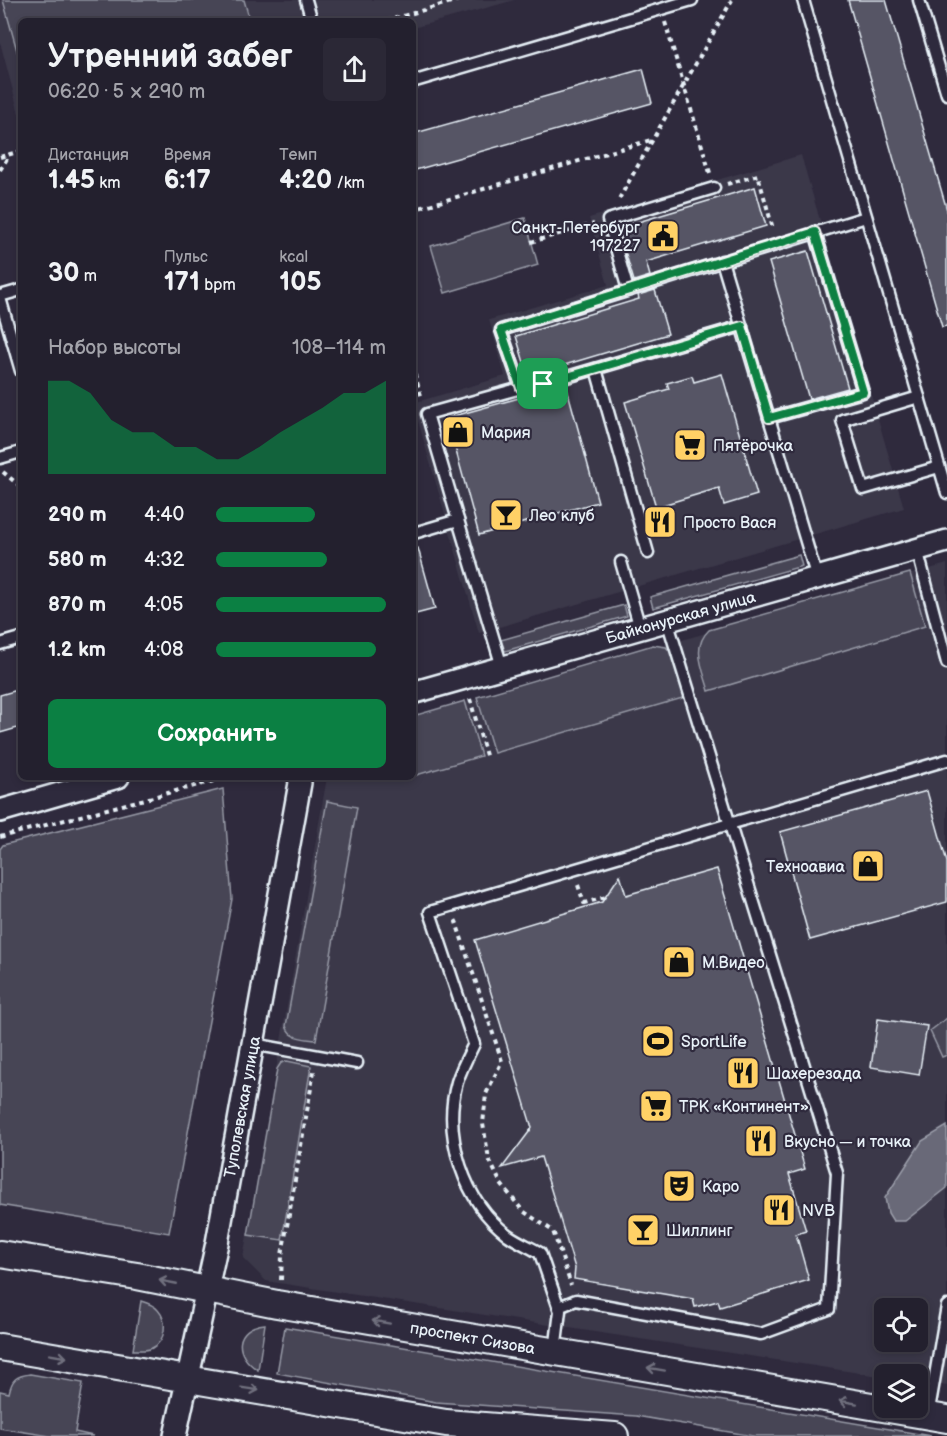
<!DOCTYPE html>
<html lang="ru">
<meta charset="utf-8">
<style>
body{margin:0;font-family:"Balsamiq Sans",sans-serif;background:#2b2836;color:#f1f3f6;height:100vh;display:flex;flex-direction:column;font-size:22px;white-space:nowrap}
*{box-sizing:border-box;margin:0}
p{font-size:20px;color:#a3a3aa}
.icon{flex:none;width:33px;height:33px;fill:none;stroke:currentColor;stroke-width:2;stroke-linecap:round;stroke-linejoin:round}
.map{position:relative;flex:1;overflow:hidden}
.side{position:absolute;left:18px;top:18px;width:398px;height:762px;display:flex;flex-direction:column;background:#23202e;border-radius:9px;box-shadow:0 3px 9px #0003,0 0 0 2px #403e4a}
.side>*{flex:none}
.tools{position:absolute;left:874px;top:1298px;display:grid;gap:12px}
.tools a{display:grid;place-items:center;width:54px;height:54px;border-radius:9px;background:#23202e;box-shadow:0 3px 9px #0003,0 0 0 2px #403e4a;font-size:30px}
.pin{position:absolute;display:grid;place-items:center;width:51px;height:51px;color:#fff;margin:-26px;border-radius:12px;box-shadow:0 3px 9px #0006}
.round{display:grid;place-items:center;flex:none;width:63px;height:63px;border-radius:9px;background:#2b2836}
.headline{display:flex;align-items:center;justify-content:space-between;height:102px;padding:0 30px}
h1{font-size:33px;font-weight:700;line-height:45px}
.metrics{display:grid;grid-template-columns:repeat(3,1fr);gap:9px;height:102px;padding:6px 30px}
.metrics div{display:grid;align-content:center}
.metrics b{font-size:26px;font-weight:700}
.metrics small{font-size:16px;font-weight:400}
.metrics p{font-size:16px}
.chart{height:168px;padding:12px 30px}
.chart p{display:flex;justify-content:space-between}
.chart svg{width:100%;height:108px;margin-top:6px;fill:#0b8043;opacity:.7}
.cta{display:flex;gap:12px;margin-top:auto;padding:12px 30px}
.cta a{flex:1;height:69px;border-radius:9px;background:#0b8043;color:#fff;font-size:24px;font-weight:700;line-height:69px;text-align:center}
ul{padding:0 30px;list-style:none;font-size:20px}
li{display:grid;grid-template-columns:96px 72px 1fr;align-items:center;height:45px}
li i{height:15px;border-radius:8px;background:#0b8043}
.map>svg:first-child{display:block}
.built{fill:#3b3749;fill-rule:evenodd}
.green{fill:#464455;stroke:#979aa6;stroke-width:1.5}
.water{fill:#696978;stroke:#9c9fab;stroke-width:1.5}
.building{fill:#575565;stroke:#e8f1f8;stroke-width:1.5}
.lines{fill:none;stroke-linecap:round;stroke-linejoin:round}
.service-casing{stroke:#e8f1f8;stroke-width:15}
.minor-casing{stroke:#e8f1f8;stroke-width:26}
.tertiary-casing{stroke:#e8f1f8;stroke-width:30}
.path{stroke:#e8f1f8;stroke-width:4;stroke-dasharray:4.5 4.5;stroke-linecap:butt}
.service{stroke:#2f2a3d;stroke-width:10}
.minor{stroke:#2f2a3d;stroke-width:21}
.tertiary{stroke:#2f2a3d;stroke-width:26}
.oneway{stroke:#70707e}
.route-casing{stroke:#fff;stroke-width:12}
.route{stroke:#0b8043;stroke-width:8}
.labels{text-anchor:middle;stroke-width:4.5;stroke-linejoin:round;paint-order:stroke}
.poi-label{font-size:16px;fill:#e8f1f8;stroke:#2f2a3d;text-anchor:start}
.street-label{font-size:16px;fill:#e8f1f8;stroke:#2f2a3d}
</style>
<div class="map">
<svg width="947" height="1436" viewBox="0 0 947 1436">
<rect width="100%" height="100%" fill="#2f2a3d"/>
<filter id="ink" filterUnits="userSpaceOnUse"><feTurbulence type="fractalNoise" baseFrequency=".0167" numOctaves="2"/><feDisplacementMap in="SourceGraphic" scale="12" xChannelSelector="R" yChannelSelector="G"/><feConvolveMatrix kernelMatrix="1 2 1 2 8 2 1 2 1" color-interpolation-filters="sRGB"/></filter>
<g filter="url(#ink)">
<g class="built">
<polygon points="0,0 515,0 413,28 412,21 21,21 21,121 0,42"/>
<polygon points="801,155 904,508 479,633 413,403 505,376 489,320 608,285 589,218"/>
<path d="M947,564V1386L918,1382V1374H885V1377L266,1281L243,1258L327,777H412L413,717ZM885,1308H918V1341H885Z"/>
</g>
<g class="green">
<polygon points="3,0 244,0 250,21 21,21 21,65"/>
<polygon points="525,218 538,265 445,293 431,246"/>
<polygon points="799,555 802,566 653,608 650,597"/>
<path d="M910,573L925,626L709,691C703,669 691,647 709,630Z"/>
<polygon points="624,605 627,616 505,651 501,640"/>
<polygon points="653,645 666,647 674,656 686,697 494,753 477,697"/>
<polygon points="465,701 481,756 413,776 413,716"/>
<polygon points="223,789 232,899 169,1233 0,1205 0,849 3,845"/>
<path d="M327,801L357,807L316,1040C304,1038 291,1040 286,1026Z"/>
<polygon points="947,1018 947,1055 942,1057 930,1031"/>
<polygon points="287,1061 311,1066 282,1240 248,1235 277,1069 281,1063"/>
<path d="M141,1301C148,1303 154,1305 158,1310C168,1321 166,1341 152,1348C147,1351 139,1350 133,1350Z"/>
<path d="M265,1324L258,1370C233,1355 234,1327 265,1324Z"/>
<polygon points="285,1327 931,1436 753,1436 636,1416 436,1402 277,1373"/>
<path d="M30,1374L83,1383L75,1432L93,1436H50L0,1428V1391L9,1393C12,1379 16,1376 30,1374Z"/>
</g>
<polygon class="water" points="947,1126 947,1188 905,1221 893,1221 888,1213 885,1198 922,1141"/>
<g class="building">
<polygon points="848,0 886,0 947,210 947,326 942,327"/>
<polygon points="643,69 652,103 412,171 412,134"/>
<polygon points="755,187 766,226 646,262 650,276 634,281 618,228"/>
<polygon points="808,251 848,388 809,399 769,262"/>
<polygon points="655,290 668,334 561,366 562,371 529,379 516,336 639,299 638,295"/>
<polygon points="722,374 757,495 724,505 719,488 656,507 625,402 669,389 667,383 692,376 694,382"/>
<polygon points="566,385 598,502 479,535 447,418"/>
<polygon points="418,548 435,609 412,615 412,549"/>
<polygon points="21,689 21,727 0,733 0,695"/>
<polygon points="927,791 947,862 947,902 810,940 780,832"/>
<polygon points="717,869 805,1169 789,1174 806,1231 796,1234 809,1280 720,1307 718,1301 695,1307 693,1299 574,1279 575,1268 541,1157 502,1168 532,1128 475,940 602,902 620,875 626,895"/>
<polygon points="878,1019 927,1026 919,1075 871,1067"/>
</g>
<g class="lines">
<g class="service-casing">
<g id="service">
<polyline points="306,0 312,21"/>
<polyline points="803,0 947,493"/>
<polyline points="919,0 947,94"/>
<polyline points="412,82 692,0"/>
<polyline points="722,261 817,578"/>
<polyline points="628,290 608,220 714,188"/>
<polyline points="0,296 21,290"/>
<polyline points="0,298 21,371"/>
<polyline points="596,369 648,553"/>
<polyline points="521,388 501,330 866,217"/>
<polyline points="919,397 842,420 863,489 939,467"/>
<polyline points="769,418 863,392 815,232"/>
<polyline points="0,458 21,452"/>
<polyline points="458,520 427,414 521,388 543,384 742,326"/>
<polyline points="414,533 458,520 502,667"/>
<polyline points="917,549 947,663"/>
<polyline points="621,562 640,628"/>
<polyline points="0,644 21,638"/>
<polyline points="253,1044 357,1063"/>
<polyline points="559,1307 576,1300 761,1334 829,1309 837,1173 667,620"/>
<path d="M555,1351L560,1311L540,1253C530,1247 518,1242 508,1235C464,1202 442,1135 457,1082C461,1069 468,1056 474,1044L430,912L947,760"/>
<polyline points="928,1416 947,1306"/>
</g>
</g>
<g class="minor-casing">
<g id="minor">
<path id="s1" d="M412,693L947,541"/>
<polyline points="0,811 118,777"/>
<path id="s2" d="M175,1436L217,1243L300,783L299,777"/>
</g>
</g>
<g class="tertiary-casing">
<g id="tertiary">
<path id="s3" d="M0,1254L137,1276L277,1304L947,1419"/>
<polyline points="0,1347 446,1423 615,1436"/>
</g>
</g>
<g class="path">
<polyline points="386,21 458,0"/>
<polyline points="665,22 710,173"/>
<polyline points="0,157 21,151"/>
<polyline points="0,170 10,154"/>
<polyline points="727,184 758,175 773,229"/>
<polyline points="619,199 732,0"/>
<polyline points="412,210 651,140"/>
<polyline points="531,242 594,224"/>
<polyline points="412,365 422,399"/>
<polyline points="3,472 21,487"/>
<polyline points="470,699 487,759"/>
<polyline points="0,837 229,777"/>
<polyline points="578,885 584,903 606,897"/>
<polyline points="458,921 456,922 502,1061 486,1094 483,1124 489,1159 501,1184 523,1211 553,1231 571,1285"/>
<polyline points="281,1280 282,1255 314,1071"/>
</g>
<use href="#service" class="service"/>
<use href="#minor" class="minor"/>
<use href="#tertiary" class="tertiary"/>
</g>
<defs><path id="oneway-shaft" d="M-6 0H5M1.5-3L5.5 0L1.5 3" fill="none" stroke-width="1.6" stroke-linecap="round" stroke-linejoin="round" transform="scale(1.5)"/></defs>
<g class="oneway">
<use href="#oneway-shaft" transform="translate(168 1282) rotate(-169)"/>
<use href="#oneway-shaft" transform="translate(381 1322) rotate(-170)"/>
<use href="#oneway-shaft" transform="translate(58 1356) rotate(10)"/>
<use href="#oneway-shaft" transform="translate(656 1369) rotate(-170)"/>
<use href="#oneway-shaft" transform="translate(250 1389) rotate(9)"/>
<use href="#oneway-shaft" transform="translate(848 1402) rotate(-170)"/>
</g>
</g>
<g class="lines" filter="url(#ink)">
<g class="route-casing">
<polygon id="route" points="815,232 863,392 769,418 742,326 543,384 521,388 501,330"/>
</g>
<use href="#route" class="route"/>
</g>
<defs>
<g id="civic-square" transform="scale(1.725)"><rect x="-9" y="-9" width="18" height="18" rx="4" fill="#ffd166" stroke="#2f2a3d"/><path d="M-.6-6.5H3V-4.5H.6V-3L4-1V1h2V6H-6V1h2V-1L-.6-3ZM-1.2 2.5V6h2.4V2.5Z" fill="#111"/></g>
<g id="shop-square" transform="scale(1.725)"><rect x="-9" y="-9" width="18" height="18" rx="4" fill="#ffd166" stroke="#2f2a3d"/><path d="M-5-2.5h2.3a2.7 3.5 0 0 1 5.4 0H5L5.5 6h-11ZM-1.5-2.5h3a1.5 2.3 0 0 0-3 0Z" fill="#111"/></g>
<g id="supermarket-square" transform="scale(1.725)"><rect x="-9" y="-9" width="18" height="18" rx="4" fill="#ffd166" stroke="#2f2a3d"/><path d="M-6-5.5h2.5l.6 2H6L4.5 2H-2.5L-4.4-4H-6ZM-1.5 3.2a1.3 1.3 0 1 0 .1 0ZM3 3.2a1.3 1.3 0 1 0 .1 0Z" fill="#111"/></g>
<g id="bar-square" transform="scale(1.725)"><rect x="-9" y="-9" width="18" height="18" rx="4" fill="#ffd166" stroke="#2f2a3d"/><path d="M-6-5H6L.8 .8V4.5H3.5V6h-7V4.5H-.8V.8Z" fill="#111"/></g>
<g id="restaurant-square" transform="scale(1.725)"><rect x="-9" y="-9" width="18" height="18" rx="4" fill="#ffd166" stroke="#2f2a3d"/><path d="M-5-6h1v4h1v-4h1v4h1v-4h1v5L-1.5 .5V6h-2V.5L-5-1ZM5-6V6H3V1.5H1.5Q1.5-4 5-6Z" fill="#111"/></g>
<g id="stadium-square" transform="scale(1.725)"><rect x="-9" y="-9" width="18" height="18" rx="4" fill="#ffd166" stroke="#2f2a3d"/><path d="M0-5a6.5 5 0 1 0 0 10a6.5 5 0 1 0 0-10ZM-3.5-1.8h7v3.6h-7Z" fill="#111"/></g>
<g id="theatre-square" transform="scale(1.725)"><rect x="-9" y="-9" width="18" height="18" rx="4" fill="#ffd166" stroke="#2f2a3d"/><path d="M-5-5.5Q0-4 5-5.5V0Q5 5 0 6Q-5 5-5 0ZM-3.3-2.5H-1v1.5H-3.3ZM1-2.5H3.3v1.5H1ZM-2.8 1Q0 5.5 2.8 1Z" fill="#111"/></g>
</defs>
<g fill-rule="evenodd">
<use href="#civic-square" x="663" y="236"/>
<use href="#shop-square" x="458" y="432"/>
<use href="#supermarket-square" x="690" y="445"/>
<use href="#bar-square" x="506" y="515"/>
<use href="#restaurant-square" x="660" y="522"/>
<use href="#shop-square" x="868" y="866"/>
<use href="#shop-square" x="679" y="962"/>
<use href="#stadium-square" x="658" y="1041"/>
<use href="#restaurant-square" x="743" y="1073"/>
<use href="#supermarket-square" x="656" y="1106"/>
<use href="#restaurant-square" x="761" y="1141"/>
<use href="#theatre-square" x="679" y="1186"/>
<use href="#restaurant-square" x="779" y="1210"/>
<use href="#bar-square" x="643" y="1230"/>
</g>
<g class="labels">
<g class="poi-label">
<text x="640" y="233" text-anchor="end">Санкт-Петербург<tspan x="640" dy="18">197227</tspan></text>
<text x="481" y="438">Мария</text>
<text x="713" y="451">Пятёрочка</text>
<text x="529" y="521">Лео клуб</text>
<text x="683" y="528">Просто Вася</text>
<text x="845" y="872" text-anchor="end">Техноавиа</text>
<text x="702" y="968">М.Видео</text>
<text x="681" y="1047">SportLife</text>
<text x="766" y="1079">Шахерезада</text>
<text x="679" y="1112">ТРК «Континент»</text>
<text x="784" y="1147">Вкусно — и точка</text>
<text x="702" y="1192">Каро</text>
<text x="802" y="1216">NVB</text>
<text x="666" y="1236">Шиллинг</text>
</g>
<g class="street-label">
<text dy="6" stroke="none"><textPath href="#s1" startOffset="279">Байконурская улица</textPath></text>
<text dy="6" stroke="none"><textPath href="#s2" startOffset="336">Туполевская улица</textPath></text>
<text dy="6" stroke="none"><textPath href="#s3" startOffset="480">проспект Сизова</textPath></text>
</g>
</g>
</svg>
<div class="tools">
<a><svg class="icon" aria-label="locate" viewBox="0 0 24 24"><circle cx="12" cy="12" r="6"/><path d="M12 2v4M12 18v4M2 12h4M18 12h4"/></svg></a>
<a><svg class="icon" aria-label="layers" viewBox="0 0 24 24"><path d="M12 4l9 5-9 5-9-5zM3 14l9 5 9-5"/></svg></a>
</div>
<div class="pin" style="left:543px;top:384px;background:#1e9e55"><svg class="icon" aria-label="arrive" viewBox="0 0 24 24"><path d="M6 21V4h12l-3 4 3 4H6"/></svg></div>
<section class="side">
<div class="headline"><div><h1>Утренний забег</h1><p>06:20 · 5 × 290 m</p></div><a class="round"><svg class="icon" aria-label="share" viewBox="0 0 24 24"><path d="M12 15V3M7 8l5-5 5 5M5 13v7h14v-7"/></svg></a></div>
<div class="metrics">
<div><p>Дистанция</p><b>1.45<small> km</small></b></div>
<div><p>Время</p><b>6:17</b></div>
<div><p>Темп</p><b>4:20<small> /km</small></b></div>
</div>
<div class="metrics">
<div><b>30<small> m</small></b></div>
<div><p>Пульс</p><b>171<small> bpm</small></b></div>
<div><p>kcal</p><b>105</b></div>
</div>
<div class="chart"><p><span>Набор высоты</span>108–114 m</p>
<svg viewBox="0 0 160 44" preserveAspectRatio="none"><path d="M0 44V6L10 6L20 11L30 22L40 27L50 27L60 33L70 33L80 38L90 38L100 33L110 27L120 22L130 17L140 11L150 11L160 6V44z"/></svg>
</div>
<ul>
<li><b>290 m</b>4:40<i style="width:58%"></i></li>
<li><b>580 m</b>4:32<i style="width:65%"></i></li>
<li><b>870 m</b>4:05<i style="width:100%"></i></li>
<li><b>1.2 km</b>4:08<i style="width:94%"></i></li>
</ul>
<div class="cta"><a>Сохранить</a></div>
</section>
</div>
